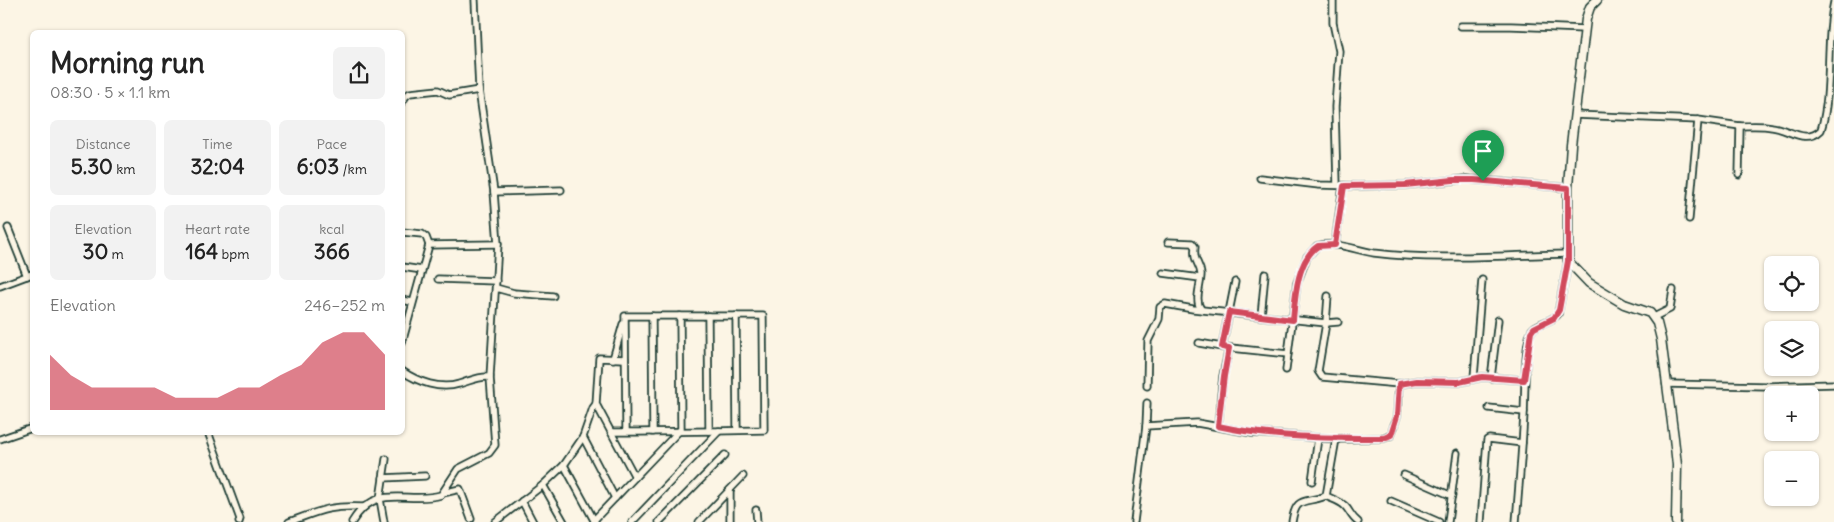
<!DOCTYPE html>
<meta charset="utf-8">
<style>
body{margin:0;font-family:Delius,sans-serif;background:#f2f2f2;color:#222;height:100vh;display:flex;flex-direction:column;font-size:19px;white-space:nowrap}
*{box-sizing:border-box;margin:0}
p{font-size:16px;color:#767676}
.icon{flex:none;width:28px;height:28px;fill:none;stroke:currentColor;stroke-width:2;stroke-linecap:round;stroke-linejoin:round}
.map{position:relative;flex:1;overflow:hidden}
.side{position:absolute;left:30px;top:30px;width:375px;height:405px;display:flex;flex-direction:column;background:#fff;border-radius:8px;box-shadow:0 1px 4px #0004}
.side>*{flex:none}
.buttons{position:absolute;left:1764px;top:256px;display:grid;gap:10px}
.buttons a{display:grid;place-items:center;width:55px;height:55px;border-radius:8px;background:#fff;box-shadow:0 1px 4px #0004;font-size:25px}
.pin{position:absolute;display:grid;place-items:center;width:42px;height:42px;color:#fff;margin:-51px -21px;border-radius:50% 50% 50% 0;rotate:-45deg;box-shadow:0 0 5px #0007}
.pin .icon{rotate:45deg}
.round{display:grid;place-items:center;flex:none;width:52px;height:52px;border-radius:8px;background:#f2f2f2}
.headline{display:flex;align-items:center;justify-content:space-between;height:85px;padding:0 20px}
h1{font-size:28px;font-weight:700;line-height:38px}
.figures{display:grid;grid-template-columns:repeat(3,1fr);gap:8px;height:85px;padding:5px 20px}
.figures div{display:grid;align-content:center;border-radius:8px;background:#f2f2f2;text-align:center}
.figures b{font-size:21px;font-weight:700}
.figures small{font-size:14px;font-weight:400}
.figures p{font-size:14px}
.chart{height:140px;padding:10px 20px}
.chart p{display:flex;justify-content:space-between}
.chart svg{width:100%;height:90px;margin-top:5px;fill:#d1495b;opacity:.7}
.map>svg:first-child{display:block}
.lines{fill:none;stroke-linecap:round;stroke-linejoin:round}
.street-casing{stroke:#1f3d34;stroke-width:9}
.secondary-casing{stroke:#1f3d34;stroke-width:11}
.street{stroke:#fcf5e5;stroke-width:5.5}
.secondary{stroke:#fcf5e5;stroke-width:8}
.route-casing{stroke:#fff;stroke-width:10}
.route{stroke:#d1495b;stroke-width:6}
</style>
<div class="map">
<svg width="1834" height="522" viewBox="0 0 1834 522">
<rect width="100%" height="100%" fill="#fcf5e5"/>
<filter id="ink" filterUnits="userSpaceOnUse"><feTurbulence type="fractalNoise" baseFrequency=".02" numOctaves="2"/><feDisplacementMap in="SourceGraphic" scale="10" xChannelSelector="R" yChannelSelector="G"/><feConvolveMatrix kernelMatrix="1 2 1 2 8 2 1 2 1" color-interpolation-filters="sRGB"/></filter>
<g filter="url(#ink)">
<g class="lines">
<g class="street-casing">
<g id="street">
<polyline points="1333,0 1333,23 1339,51 1335,107 1337,185"/>
<polyline points="1461,26 1511,26 1584,29"/>
<polyline points="402,102 406,96 410,93 438,90 449,95 479,90"/>
<polyline points="1574,115 1698,120 1740,126 1739,175"/>
<path d="M1740,126C1751,126 1762,125 1772,127C1789,129 1806,145 1821,130C1833,91 1825,43 1834,2"/>
<polyline points="1260,178 1319,185 1356,186 1405,185 1466,179 1568,188"/>
<polyline points="494,192 561,190"/>
<polyline points="1689,219 1698,120"/>
<polyline points="8,228 27,276"/>
<polyline points="402,232 422,234 426,237 429,245"/>
<path d="M1168,242L1192,243L1195,247C1193,262 1200,263 1201,274C1201,286 1194,300 1201,309"/>
<polyline points="1335,245 1343,186"/>
<polyline points="402,267 422,270"/>
<polyline points="1163,273 1200,278"/>
<polyline points="438,279 496,281"/>
<polyline points="1235,282 1222,347 1288,354"/>
<polyline points="0,286 32,274"/>
<polyline points="496,288 514,293 553,296"/>
<polyline points="1328,296 1326,323 1338,322"/>
<polyline points="402,300 412,302"/>
<polyline points="652,316 653,432"/>
<polyline points="680,316 681,431"/>
<polyline points="708,316 709,431"/>
<polyline points="736,316 737,430"/>
<polyline points="1261,316 1265,274"/>
<polyline points="1654,317 1670,309 1673,290"/>
<polyline points="402,343 429,245 498,244"/>
<polyline points="1199,343 1222,347"/>
<polyline points="613,359 623,324"/>
<path d="M1286,370L1297,283L1307,257L1317,246C1334,241 1356,250 1374,253C1436,261 1505,255 1568,254"/>
<path d="M402,371C418,382 440,390 459,384C470,381 478,376 490,377"/>
<polyline points="1474,377 1482,280"/>
<polyline points="1491,378 1498,320"/>
<polyline points="1666,384 1767,386 1834,384"/>
<polyline points="1147,386 1148,341 1159,319 1160,307 1165,304 1193,309 1326,323 1318,371 1322,377 1399,384 1417,381 1459,382 1482,377 1524,380"/>
<polyline points="596,404 635,477"/>
<polyline points="1489,408 1524,412"/>
<polyline points="1146,426 1197,423 1252,433 1336,439 1384,438 1391,435 1397,416 1399,384"/>
<polyline points="1218,426 1223,376 1229,348"/>
<polyline points="208,432 240,519 239,522"/>
<path d="M611,432C662,432 713,431 764,430L763,316H625L626,432"/>
<polyline points="583,437 615,498"/>
<polyline points="0,439 32,428"/>
<polyline points="564,465 583,437 593,408 596,404 599,358 625,359"/>
<polyline points="1404,475 1452,496"/>
<polyline points="383,478 425,476"/>
<polyline points="1312,481 1318,438"/>
<polyline points="543,485 564,522"/>
<polyline points="443,493 460,489 471,519"/>
<path d="M1326,496C1332,499 1340,501 1345,506C1350,511 1351,517 1358,522"/>
<polyline points="522,501 533,522"/>
<polyline points="1391,501 1439,522"/>
<polyline points="756,510 757,522"/>
<polyline points="594,520 679,431"/>
<path d="M289,522C319,511 330,505 364,507"/>
<path d="M352,522C377,481 407,505 441,495L458,469L489,453L495,445L490,377L498,244L494,192L479,90L475,0"/>
<polyline points="384,522 380,499 386,459"/>
<polyline points="495,522 543,485 564,465 595,522"/>
<polyline points="632,522 719,431"/>
<polyline points="659,522 725,455"/>
<polyline points="699,522 743,476"/>
<polyline points="730,522 730,490"/>
<polyline points="1134,522 1146,426 1147,403"/>
<path d="M1292,522C1296,495 1305,504 1326,496L1336,439"/>
<polyline points="1448,522 1457,453"/>
<polyline points="1481,522 1487,440 1489,439 1522,443"/>
<path d="M1516,522C1519,486 1522,450 1524,414C1525,398 1524,342 1532,330C1538,322 1551,323 1558,314L1568,261"/>
</g>
</g>
<g class="secondary-casing">
<polyline id="secondary" points="1597,0 1590,7 1586,19 1571,145 1568,188 1568,261 1589,283 1624,304 1650,313 1657,323 1661,339 1674,438 1677,465 1676,522"/>
</g>
<use href="#street" class="street"/>
<use href="#secondary" class="secondary"/>
</g>
</g>
<g class="lines" filter="url(#ink)">
<g class="route-casing">
<path id="route" d="M1453,180H1474L1568,188V261L1559,310L1554,318L1534,328L1531,332L1524,380L1482,377L1459,382L1417,381L1399,384L1397,416L1391,435L1384,438C1328,438 1272,438 1218,426L1224,376L1229,348L1222,347L1229,312L1293,320C1295,297 1297,260 1318,246L1335,245L1344,186L1405,185Z"/>
</g>
<use href="#route" class="route"/>
</g>
</svg>
<div class="buttons">
<a><svg class="icon" aria-label="locate" viewBox="0 0 24 24"><circle cx="12" cy="12" r="6"/><path d="M12 2v4M12 18v4M2 12h4M18 12h4"/></svg></a>
<a><svg class="icon" aria-label="layers" viewBox="0 0 24 24"><path d="M12 4l9 5-9 5-9-5zM3 14l9 5 9-5"/></svg></a>
<a>+</a>
<a>−</a>
</div>
<div class="pin" style="left:1483px;top:181px;background:#1e9e55"><svg class="icon" aria-label="arrive" viewBox="0 0 24 24"><path d="M6 21V4h12l-3 4 3 4H6"/></svg></div>
<section class="side">
<div class="headline"><div><h1>Morning run</h1><p>08:30 · 5 × 1.1 km</p></div><a class="round"><svg class="icon" aria-label="share" viewBox="0 0 24 24"><path d="M12 15V3M7 8l5-5 5 5M5 13v7h14v-7"/></svg></a></div>
<div class="figures">
<div><p>Distance</p><b>5.30<small> km</small></b></div>
<div><p>Time</p><b>32:04</b></div>
<div><p>Pace</p><b>6:03<small> /km</small></b></div>
</div>
<div class="figures">
<div><p>Elevation</p><b>30<small> m</small></b></div>
<div><p>Heart rate</p><b>164<small> bpm</small></b></div>
<div><p>kcal</p><b>366</b></div>
</div>
<div class="chart"><p><span>Elevation</span>246–252 m</p>
<svg viewBox="0 0 160 44" preserveAspectRatio="none"><path d="M0 44V17L10 27L20 33L30 33L40 33L50 33L60 38L70 38L80 38L90 33L100 33L110 27L120 22L130 11L140 6L150 6L160 17V44z"/></svg>
</div>
</section>
</div>
